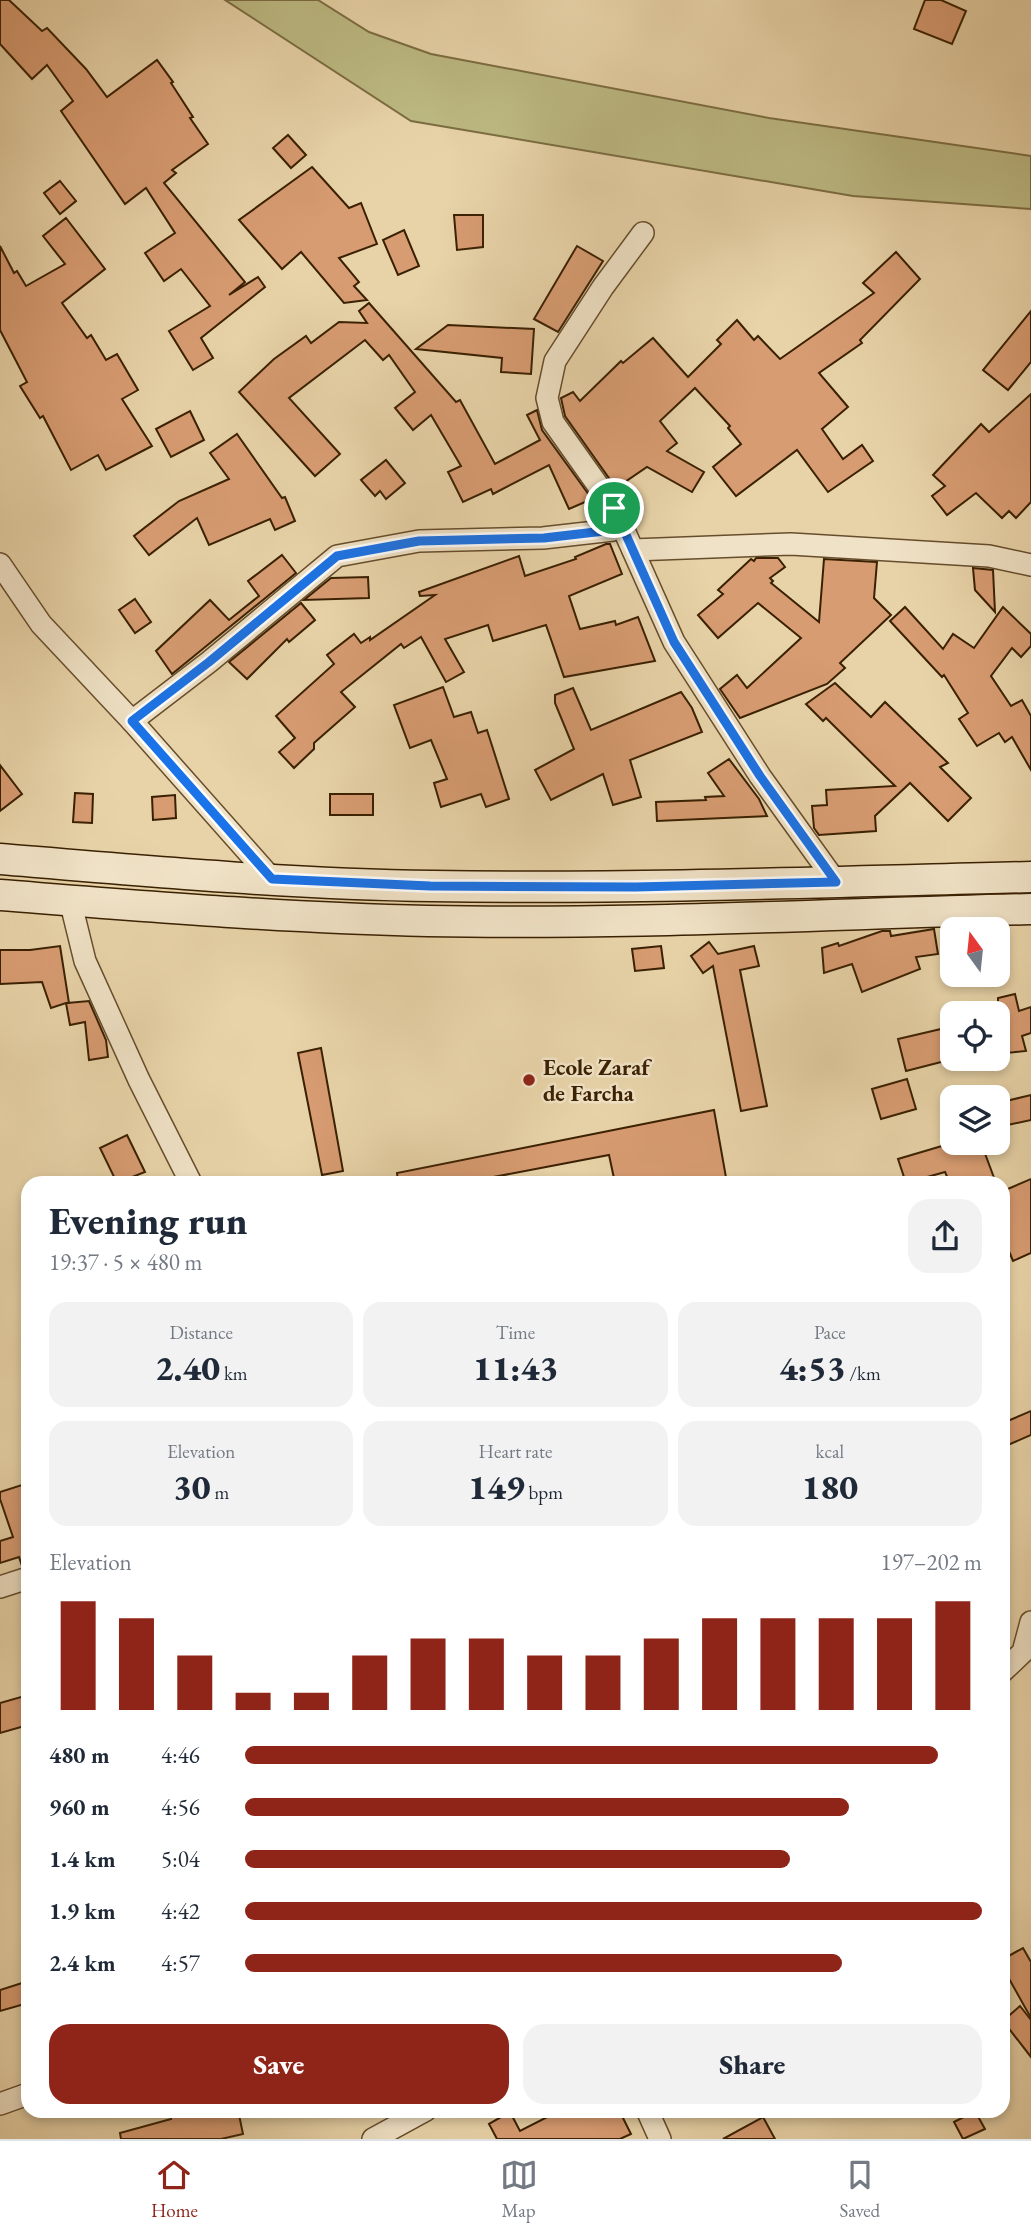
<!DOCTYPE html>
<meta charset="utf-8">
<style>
body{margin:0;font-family:"EB Garamond",serif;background:#f2f2f3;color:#1f2937;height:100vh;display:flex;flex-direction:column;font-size:26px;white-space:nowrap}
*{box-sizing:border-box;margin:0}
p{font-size:23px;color:#747a83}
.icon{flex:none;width:38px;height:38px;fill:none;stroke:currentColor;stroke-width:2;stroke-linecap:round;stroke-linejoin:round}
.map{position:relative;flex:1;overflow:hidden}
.panel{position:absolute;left:21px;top:1176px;width:989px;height:942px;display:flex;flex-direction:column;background:#fff;border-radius:21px;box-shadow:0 4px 10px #0003}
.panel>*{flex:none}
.needle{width:46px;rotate:345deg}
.tools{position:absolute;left:940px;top:917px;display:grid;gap:14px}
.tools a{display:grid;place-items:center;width:70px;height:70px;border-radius:14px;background:#fff;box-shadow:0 4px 10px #0003;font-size:35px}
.pin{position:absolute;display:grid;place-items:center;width:60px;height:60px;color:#fff;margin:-30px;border:4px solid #fff;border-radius:50%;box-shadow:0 2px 7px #0007}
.round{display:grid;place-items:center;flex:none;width:74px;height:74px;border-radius:21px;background:#f2f2f3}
.head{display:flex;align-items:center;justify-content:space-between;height:119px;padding:0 28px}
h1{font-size:38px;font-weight:800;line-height:52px}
.figures{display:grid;grid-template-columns:repeat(3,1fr);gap:10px;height:119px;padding:7px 28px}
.figures div{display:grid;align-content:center;border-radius:18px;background:#f2f2f3;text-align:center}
.figures b{font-size:35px;font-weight:800}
.figures small{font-size:19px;font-weight:400}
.figures p{font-size:19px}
.chart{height:196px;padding:14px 28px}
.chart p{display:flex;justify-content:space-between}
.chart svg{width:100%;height:126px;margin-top:7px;stroke:#8f2418;stroke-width:6}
.primary-button{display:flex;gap:14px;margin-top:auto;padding:14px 28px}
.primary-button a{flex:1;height:80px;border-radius:21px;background:#8f2418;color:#fff;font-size:28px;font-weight:800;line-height:80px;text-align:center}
.primary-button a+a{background:#f2f2f3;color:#1f2937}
ul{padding:0 28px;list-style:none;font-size:23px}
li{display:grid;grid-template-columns:112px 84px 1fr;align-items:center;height:52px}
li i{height:18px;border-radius:9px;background:#8f2418}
.dock{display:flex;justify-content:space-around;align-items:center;height:98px;border-top:2px solid #e0e1e3;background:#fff;font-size:19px;color:#747a83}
.dock a{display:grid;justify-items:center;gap:4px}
.dock .selected{color:#8f2418}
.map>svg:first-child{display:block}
.green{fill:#bdba83;stroke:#7c6d42;stroke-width:2}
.building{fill:#d89c72;stroke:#3a2002;stroke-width:2}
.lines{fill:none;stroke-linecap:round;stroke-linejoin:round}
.street-casing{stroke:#664d2c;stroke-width:24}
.secondary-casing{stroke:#3a2002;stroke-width:33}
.street{stroke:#f0e2c6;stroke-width:21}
.secondary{stroke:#f0e2c6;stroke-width:30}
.route-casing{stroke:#fff;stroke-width:14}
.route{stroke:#1a73e8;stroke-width:9}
.poi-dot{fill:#8f2418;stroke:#f0e2c6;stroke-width:2.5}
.labels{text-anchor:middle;stroke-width:5;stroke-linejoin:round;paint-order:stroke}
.poi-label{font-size:23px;font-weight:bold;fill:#3a2002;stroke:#f0e2c6;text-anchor:start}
</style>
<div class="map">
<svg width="1031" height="2139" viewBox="0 0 1031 2139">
<rect width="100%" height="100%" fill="#e8d3a8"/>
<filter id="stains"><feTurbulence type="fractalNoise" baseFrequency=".00286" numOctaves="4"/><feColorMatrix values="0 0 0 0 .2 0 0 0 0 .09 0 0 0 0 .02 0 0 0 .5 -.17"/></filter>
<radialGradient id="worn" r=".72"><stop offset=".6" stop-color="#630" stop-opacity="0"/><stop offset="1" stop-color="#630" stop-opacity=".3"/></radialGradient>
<polygon class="green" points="225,0 318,0 369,32 431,54 769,118 1031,156 1031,209 853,196 411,121"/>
<g class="building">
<polygon points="0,0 9,0 42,31 47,28 86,69 107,97 157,60 173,82 171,83 193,117 190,118 208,144 172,170 176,173 164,183 245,282 229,295 258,277 265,287 201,338 213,358 193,370 169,331 210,306 181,269 164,281 145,253 175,233 146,188 125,204 61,111 73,101 47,65 32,79 0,44"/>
<polygon points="925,0 941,0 966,11 952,44 914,29"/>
<polygon points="288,135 306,155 291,168 273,148"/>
<polygon points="312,167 349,208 361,203 377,244 339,258 359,282 354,286 367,300 344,303 301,252 282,269 239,220"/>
<polygon points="60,181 76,201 60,214 44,193"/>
<polygon points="454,215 483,215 483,247 457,250"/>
<polygon points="66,218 105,269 62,303 87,338 91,335 106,360 117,354 138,390 122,399 152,446 106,470 98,455 71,470 43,416 40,418 20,386 27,382 0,330 0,246 14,273 17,271 26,286 65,264 43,236"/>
<polygon points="404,230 419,266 398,275 383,240"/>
<polygon points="577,246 603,261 558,332 534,319"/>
<polygon points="896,252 920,279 860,340 862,343 819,373 848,407 822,429 843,459 862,445 873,461 828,492 797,450 736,496 713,467 741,444 728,428 730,426 695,388 660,421 677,443 667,451 704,472 692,492 647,467 616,488 565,416 561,398 573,392 580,401 621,361 623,363 653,338 688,377 721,344 717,340 737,320 754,340 758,336 780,359 874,293 863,283"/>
<polygon points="369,303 456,402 460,400 495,464 540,440 527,415 537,410 542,430 592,499 569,509 549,465 493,494 491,489 463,502 448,472 461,466 431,415 413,430 395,408 415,392 389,355 383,360 365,340 289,398 340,454 315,476 239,392 274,359 306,336 311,343 339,322 367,323 359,311"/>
<polygon points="1031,311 1031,362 1008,390 983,370"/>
<polygon points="448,325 534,329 531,374 501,372 502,358 416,349"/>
<polygon points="1031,394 1031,502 1016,518 1009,511 1002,518 976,493 947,515 932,496 945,486 933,475 981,424 989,432"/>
<polygon points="190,411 204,440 171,457 156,429"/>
<polygon points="237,434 282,498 285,497 295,521 275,530 270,519 209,545 197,518 149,555 134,536 179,501 229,479 210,453"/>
<polygon points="386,460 405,483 386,499 380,491 375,496 361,480"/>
<polygon points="606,544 610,544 622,574 569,596 580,629 615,621 616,625 638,617 655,661 564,677 546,625 493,641 488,625 445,639 464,672 446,682 421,637 404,648 401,644 341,692 355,707 314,743 314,749 294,768 279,752 295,738 276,716 334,664 327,655 354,634 361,643 370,637 370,640 435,595 420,596 419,592 519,556 525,576 576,559 575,557"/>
<polygon points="282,555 296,573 172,674 156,651 210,600 229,620 259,596 248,581"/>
<polygon points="756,558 778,558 785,567 770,578 773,581 771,583 819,622 824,559 877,562 874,598 891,615 840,663 845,668 827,684 740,718 720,689 737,675 747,688 801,638 758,603 718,638 698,615 723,594 718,590 751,559 754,561"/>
<polygon points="973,568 993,570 995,612 975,590"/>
<polygon points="368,577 369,598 304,600 331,578"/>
<polygon points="135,599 151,622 135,633 119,610"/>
<polygon points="301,603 315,620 289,642 287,639 247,679 229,662"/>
<polygon points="905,607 943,649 953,634 974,648 1003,607 1031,634 1031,646 1021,657 1012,648 991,676 1011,706 1022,700 1031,716 1031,770 1012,737 1005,742 999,733 977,746 959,719 968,713 944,675 942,677 890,621"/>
<polygon points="835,683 871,717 885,702 948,763 940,767 971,798 948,821 910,783 875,816 876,831 819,835 814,828 812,806 827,805 826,790 895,786 826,718 823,721 806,704"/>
<polygon points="443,687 454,717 471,712 478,733 487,730 509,799 486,807 481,794 441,807 434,783 447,779 431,740 410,748 394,705"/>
<polygon points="573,688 591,730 681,692 692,708 702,732 630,760 641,797 613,805 603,774 551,800 535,770 574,749 555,703 555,695"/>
<polygon points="729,759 759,799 767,816 657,821 656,802 706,800 705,797 724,796 708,773"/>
<polygon points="0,765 22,794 0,811"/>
<polygon points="75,793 93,794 92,823 73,822"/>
<rect x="330" y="794" width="43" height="21"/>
<polygon points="175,795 176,818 153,820 152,797"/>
<polygon points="934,929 938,954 916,957 920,969 862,992 852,964 824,973 822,948 838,943 839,946 882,931 890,931 891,936"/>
<polygon points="709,942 718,954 754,946 759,966 740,970 767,1106 741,1111 713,966 703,973 691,956"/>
<polygon points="60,946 69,1003 67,1003 89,1001 106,1040 108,1057 89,1060 85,1022 70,1025 66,1003 51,1008 42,982 0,984 0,950 30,950"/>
<polygon points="661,946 664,968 635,971 632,949"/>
<polygon points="1015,994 1019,1011 1031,1007 1031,1033 1022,1036 1026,1051 998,1054 998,998"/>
<polygon points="941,1029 949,1060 906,1071 898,1039"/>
<polygon points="321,1048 343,1171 322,1175 298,1053"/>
<polygon points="907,1079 916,1109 881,1119 872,1089"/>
<polygon points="1031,1095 1031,1120 998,1127 998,1103"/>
<polygon points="714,1110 727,1183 615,1183 609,1155 462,1183 398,1183 397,1173"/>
<polygon points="127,1135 145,1172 117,1183 100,1148"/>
<polygon points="952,1143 981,1143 996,1183 950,1183 945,1172 906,1183 898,1159"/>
<polygon points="1031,1179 1031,1253 1013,1261 1003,1237 1003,1191"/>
<polygon points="1031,1411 1031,1435 1008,1445 1003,1433 1003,1423"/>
<polygon points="28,1483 28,1565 22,1566 19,1557 0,1563 0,1541 13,1537 0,1499 0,1492"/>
<polygon points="28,1695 28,1725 0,1733 0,1703"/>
<polygon points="1023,1948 1031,1962 1031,2018 1003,1968 1003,1959"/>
<polygon points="22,1983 28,2003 0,2011 0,1990"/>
<polygon points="1020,2006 1031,2020 1031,2057 1003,2021"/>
<polygon points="169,2110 238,2110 243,2134 221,2139 121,2139 120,2133 171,2119"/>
<polygon points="561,2110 619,2110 631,2134 620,2139 497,2139 489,2124 510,2112 520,2131"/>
<polygon points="975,2111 985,2129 963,2139 954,2122"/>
<polygon points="763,2117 775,2139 723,2139"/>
</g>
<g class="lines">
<g class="street-casing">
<g id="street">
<polyline points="643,233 603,287 555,361 547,398 553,422 614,508 674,642 760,776 836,882"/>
<polyline points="633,550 791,544 989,556 1031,565"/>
<polyline points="0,564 41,624 132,721 272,879"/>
<polyline points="132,721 209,662 337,556 419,541 543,538 613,530 614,508"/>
<polyline points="70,900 85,961 139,1080 191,1183"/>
<polyline points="0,1587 28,1578"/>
<polyline points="1003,1671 1023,1652 1031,1622"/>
<polyline points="0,2104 28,2094"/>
<polyline points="647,2110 660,2139"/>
<polyline points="373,2139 426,2110"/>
</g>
</g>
<g class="secondary-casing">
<g id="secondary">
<path d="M0,859C144,871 289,884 433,886C632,889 832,882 1031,877"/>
<path d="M0,895C142,906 285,918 428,921C629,925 830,914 1031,909"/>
</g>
</g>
<use href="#street" class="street"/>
<use href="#secondary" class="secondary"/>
</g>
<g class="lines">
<g class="route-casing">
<polygon id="route" points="614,508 674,642 760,776 836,882 636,887 430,886 272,879 132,721 209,662 337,556 419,541 544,538 613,530"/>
</g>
<use href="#route" class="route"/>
</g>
<circle class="poi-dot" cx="529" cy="1080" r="7"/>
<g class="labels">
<g class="poi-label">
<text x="543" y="1075">Ecole Zaraf<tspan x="543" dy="26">de Farcha</tspan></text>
</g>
</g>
<rect width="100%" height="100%" filter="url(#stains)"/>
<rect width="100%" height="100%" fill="url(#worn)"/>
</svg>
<div class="tools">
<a><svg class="needle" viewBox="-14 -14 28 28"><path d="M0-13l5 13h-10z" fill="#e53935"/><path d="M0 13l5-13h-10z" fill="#747a83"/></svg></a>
<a><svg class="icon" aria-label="locate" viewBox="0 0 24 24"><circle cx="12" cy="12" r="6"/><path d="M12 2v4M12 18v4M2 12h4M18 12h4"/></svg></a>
<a><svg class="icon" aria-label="layers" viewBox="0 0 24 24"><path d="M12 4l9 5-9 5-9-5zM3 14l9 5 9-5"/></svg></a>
</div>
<div class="pin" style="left:614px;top:508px;background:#1e9e55"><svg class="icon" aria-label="arrive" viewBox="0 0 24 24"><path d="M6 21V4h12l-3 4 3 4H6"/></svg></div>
<section class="panel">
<div class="head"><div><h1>Evening run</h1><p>19:37 · 5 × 480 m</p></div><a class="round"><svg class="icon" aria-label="share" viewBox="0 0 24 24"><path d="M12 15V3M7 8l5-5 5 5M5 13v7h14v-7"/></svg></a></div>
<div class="figures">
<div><p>Distance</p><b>2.40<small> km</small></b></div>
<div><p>Time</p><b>11:43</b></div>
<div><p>Pace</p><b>4:53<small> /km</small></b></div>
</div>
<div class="figures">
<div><p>Elevation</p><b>30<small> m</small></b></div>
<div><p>Heart rate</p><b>149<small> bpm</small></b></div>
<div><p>kcal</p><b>180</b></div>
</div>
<div class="chart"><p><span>Elevation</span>197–202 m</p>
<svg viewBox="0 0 160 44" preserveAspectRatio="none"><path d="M5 44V6M15 44V12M25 44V25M35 44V38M45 44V38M55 44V25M65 44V19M75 44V19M85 44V25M95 44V25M105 44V19M115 44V12M125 44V12M135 44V12M145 44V12M155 44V6"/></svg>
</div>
<ul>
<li><b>480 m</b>4:46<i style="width:94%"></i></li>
<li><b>960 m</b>4:56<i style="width:82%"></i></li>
<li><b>1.4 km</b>5:04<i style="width:74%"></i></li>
<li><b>1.9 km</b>4:42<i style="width:100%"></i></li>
<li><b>2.4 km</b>4:57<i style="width:81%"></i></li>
</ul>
<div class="primary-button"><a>Save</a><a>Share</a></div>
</section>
</div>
<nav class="dock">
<a class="selected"><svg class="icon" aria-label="home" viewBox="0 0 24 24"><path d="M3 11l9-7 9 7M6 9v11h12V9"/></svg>Home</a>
<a><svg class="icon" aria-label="map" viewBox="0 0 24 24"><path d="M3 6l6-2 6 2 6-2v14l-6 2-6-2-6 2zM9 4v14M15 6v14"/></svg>Map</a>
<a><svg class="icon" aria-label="saved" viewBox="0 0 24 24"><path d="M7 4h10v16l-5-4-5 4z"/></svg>Saved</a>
</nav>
